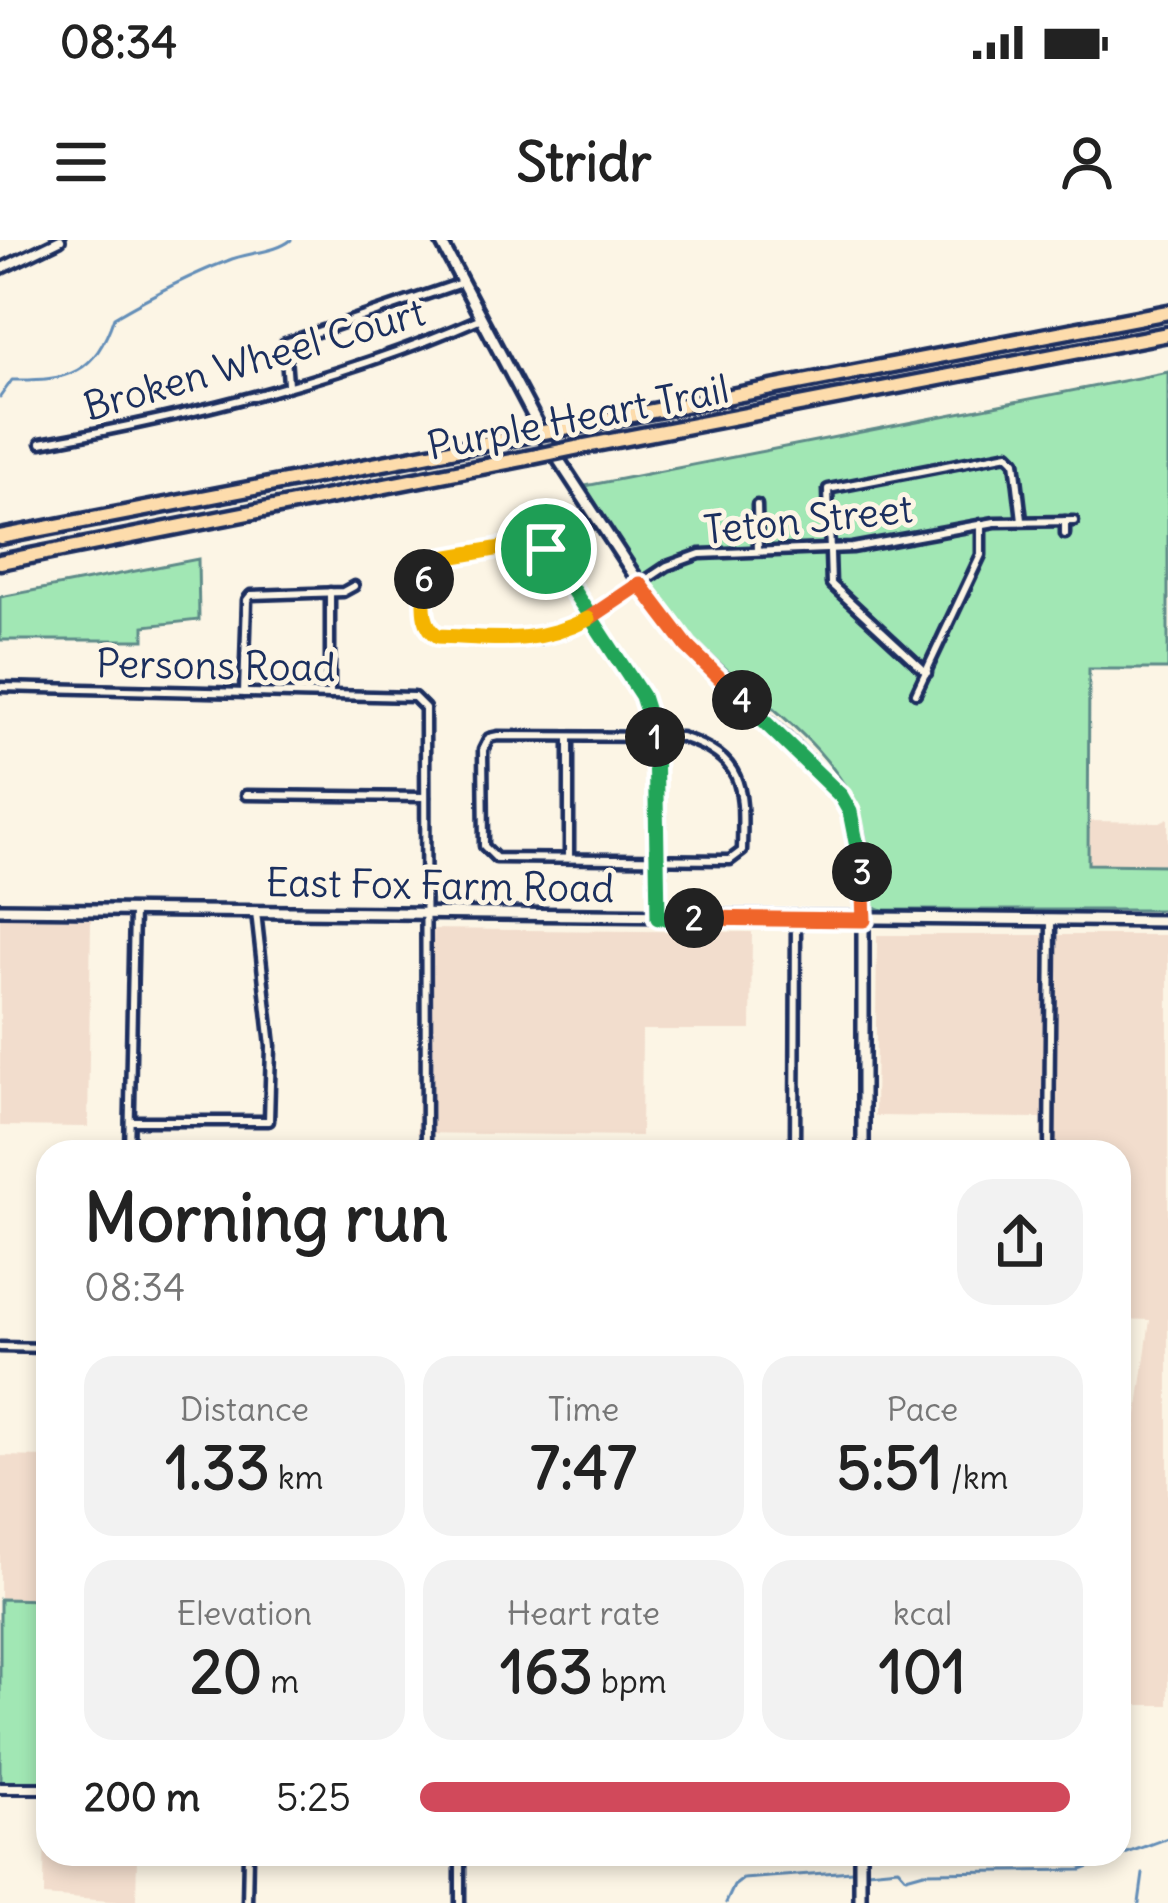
<!DOCTYPE html>
<style>
body{margin:0;font-family:Delius,sans-serif;background:#f2f2f2;color:#222;height:100vh;display:flex;flex-direction:column;font-size:45px;white-space:nowrap}
*{box-sizing:border-box;margin:0}
p{font-size:39px;color:#767676}
.icon{flex:none;width:66px;height:66px;fill:none;stroke:currentColor;stroke-width:2;stroke-linecap:round;stroke-linejoin:round}
.map{position:relative;flex:1;overflow:hidden}
.details{position:absolute;left:36px;top:900px;width:1095px;height:726px;display:flex;flex-direction:column;background:#fff;border-radius:36px;box-shadow:0 6px 18px #0003}
.details>*{flex:none}
.pin{position:absolute;display:grid;place-items:center;width:102px;height:102px;color:#fff;margin:-51px;border:6px solid #fff;border-radius:50%;box-shadow:0 3px 12px #0007}
.km{position:absolute;width:60px;height:60px;margin:-30px;border-radius:50%;background:#222;color:#fff;font-size:33px;line-height:60px;text-align:center}
.round{display:grid;place-items:center;flex:none;width:126px;height:126px;border-radius:36px;background:#f2f2f2}
.summary{display:flex;align-items:center;justify-content:space-between;height:204px;padding:0 48px}
h1{font-size:66px;font-weight:700;line-height:90px}
.figures{display:grid;grid-template-columns:repeat(3,1fr);gap:18px;height:204px;padding:12px 48px}
.figures div{display:grid;align-content:center;border-radius:30px;background:#f2f2f2;text-align:center}
.figures b{font-size:60px;font-weight:700}
.figures small{font-size:33px;font-weight:400}
.figures p{font-size:33px}
ul{padding:0 48px;list-style:none;font-size:39px}
li{display:grid;grid-template-columns:192px 144px 1fr;align-items:center;height:90px}
li i{height:30px;border-radius:15px;background:#d1495b}
.status{display:flex;justify-content:space-between;align-items:center;height:84px;padding:0 60px;background:#fff;direction:ltr}
.status svg{height:33px;fill:currentColor}
header{display:flex;justify-content:space-between;align-items:center;height:156px;padding:0 48px;background:#fff;font-size:54px;font-weight:700}
.map>svg:first-child{display:block}
.built{fill:#f2ddcd}
.green{fill:#a1e7b4;stroke:#5e8b89;stroke-width:3}
.lines{fill:none;stroke-linecap:round;stroke-linejoin:round}
.stream{stroke:#648eb8;stroke-width:3}
.minor-casing{stroke:#1b2f5e;stroke-width:15}
.tertiary-casing{stroke:#1b2f5e;stroke-width:16}
.secondary-casing{stroke:#1b2f5e;stroke-width:18}
.motorway-casing{stroke:#1b2f5e;stroke-width:21}
.minor{stroke:#fcf5e5;stroke-width:6}
.tertiary{stroke:#fcf5e5;stroke-width:8}
.secondary{stroke:#fcf5e5;stroke-width:9}
.motorway{stroke:#fddcac;stroke-width:12}
.motorway-bridge-casing{stroke:#1b2f5e;stroke-width:21;stroke-linecap:butt}
.motorway-bridge{stroke:#fddcac;stroke-width:12}
.split-1-casing{stroke:#fff;stroke-width:24}
.split-2-casing{stroke:#fff;stroke-width:24}
.split-3-casing{stroke:#fff;stroke-width:24}
.split-4-casing{stroke:#fff;stroke-width:24}
.split-5-casing{stroke:#fff;stroke-width:24}
.split-6-casing{stroke:#fff;stroke-width:24}
.split-7-casing{stroke:#fff;stroke-width:24}
.split-1{stroke:#22a559;stroke-width:15}
.split-2{stroke:#22a559;stroke-width:15}
.split-3{stroke:#f0652b;stroke-width:15}
.split-4{stroke:#22a559;stroke-width:15}
.split-5{stroke:#f0652b;stroke-width:15}
.split-6{stroke:#f5b400;stroke-width:15}
.split-7{stroke:#f5b400;stroke-width:15}
.labels{text-anchor:middle;stroke-width:10;stroke-linejoin:round;paint-order:stroke}
.street-label{font-size:39px;fill:#1b2f5e;stroke:#fcf5e5}
</style>
<div class="status"><b>08:34</b><svg viewBox="0 0 49 12"><path d="M0 12V9h3v3zM5 12V6h3v6zM10 12V3h3v9zM15 12V0h3v12zM26 1h20v11H26zM47 4h2v5h-2z"/></svg></div>
<header><svg class="icon" aria-label="menu" viewBox="0 0 24 24"><path d="M4 6h16M4 12h16M4 18h16"/></svg>Stridr<svg class="icon" aria-label="person" viewBox="0 0 24 24"><circle cx="12" cy="8" r="4"/><path d="M4 21q1-7 8-7t8 7"/></svg></header>
<div class="map">
<svg width="1168" height="1663" viewBox="0 0 1168 1663">
<rect width="100%" height="100%" fill="#fcf5e5"/>
<filter id="ink" filterUnits="userSpaceOnUse"><feTurbulence type="fractalNoise" baseFrequency=".00833" numOctaves="2"/><feDisplacementMap in="SourceGraphic" scale="24" xChannelSelector="R" yChannelSelector="G"/><feConvolveMatrix kernelMatrix="1 2 1 2 8 2 1 2 1" color-interpolation-filters="sRGB"/></filter>
<g filter="url(#ink)">
<g class="built">
<polygon points="1168,578 1168,625 1088,625 1088,581 1160,582"/>
<polygon points="0,676 91,678 88,887 0,886"/>
<polygon points="421,689 752,692 751,790 642,790 641,896 417,893"/>
<polygon points="877,695 1168,695 1168,1465 1130,1465 1119,1452 1119,1357 1123,1323 1119,1322 1119,1306 1150,1080 1119,1079 1119,912 1042,912 1041,878 875,876"/>
<polygon points="0,1216 48,1217 48,1360 0,1359"/>
<polygon points="45,1552 48,1552 48,1614 137,1614 136,1663 44,1656"/>
</g>
<g class="green">
<path d="M1168,132V429H1089L1088,624L1168,625V670H883L871,666C871,638 870,610 862,584C836,498 741,452 684,389C645,347 615,293 585,246Z"/>
<polygon points="198,319 199,380 144,386 144,400 0,400 0,357"/>
<polygon points="0,1359 48,1360 48,1542 0,1542"/>
</g>
<g class="lines">
<g class="stream">
<path d="M0,157L12,140C69,141 95,134 114,77C150,56 188,36 227,21C248,12 275,13 291,0"/>
<polyline points="867,1631 898,1628 906,1637 924,1632 1081,1630 1168,1598"/>
<polyline points="726,1663 734,1646 743,1639 852,1631"/>
<polyline points="1139,1663 1143,1634"/>
</g>
<g class="minor-casing">
<g id="minor">
<polyline points="288,144 285,103 461,43"/>
<path d="M41,203C185,177 345,138 479,79"/>
<polyline points="757,265 758,311"/>
<polyline points="1065,294 1065,281"/>
<polyline points="330,352 330,455"/>
<polyline points="927,433 831,344 828,249 1008,214 1015,221 1022,280"/>
<polyline points="0,447 414,457 425,468 426,912"/>
<polyline points="244,453 247,360 251,355 343,352 354,346"/>
<polyline points="916,453 981,315 981,284"/>
<path d="M498,496L681,497C748,519 743,551 742,611L730,620L496,618L484,606L483,510L489,498Z"/>
<polyline points="569,497 569,618"/>
<polyline points="246,555 425,557"/>
<polyline points="658,674 655,497 642,456 541,305 529,303 432,320 425,324 425,382 428,389 438,396 538,399 558,394 591,377 667,326 700,314 852,308 995,282 1074,281"/>
<polyline points="130,881 269,881 271,806 256,672"/>
<polyline points="129,912 134,671"/>
<polyline points="795,912 796,680"/>
<polyline points="1049,912 1051,681"/>
<polyline points="0,1107 48,1108"/>
<polyline points="247,1663 248,1614"/>
<polyline points="460,1663 460,1614"/>
</g>
</g>
<g class="tertiary-casing">
<g id="tertiary">
<polyline points="0,29 60,0"/>
<polyline points="0,1548 48,1548"/>
</g>
</g>
<g class="secondary-casing">
<g id="secondary">
<polyline points="440,0 547,202 640,344 687,406 791,504 841,556 850,572 863,641 863,912"/>
<polyline points="0,669 1168,681"/>
<polyline points="860,1663 860,1614"/>
</g>
</g>
<g class="motorway-casing">
<g id="motorway">
<polyline points="569,187 1168,72"/>
<polyline points="580,207 1168,94"/>
<polyline points="0,297 513,198"/>
<polyline points="0,322 527,218"/>
</g>
</g>
<use href="#minor" class="minor"/>
<use href="#tertiary" class="tertiary"/>
<use href="#secondary" class="secondary"/>
<use href="#motorway" class="motorway"/>
<g class="motorway-bridge-casing">
<g id="motorway-bridge">
<polyline points="513,198 569,187"/>
<polyline points="527,218 580,207"/>
</g>
</g>
<use href="#motorway-bridge" class="motorway-bridge"/>
</g>
</g>
<g class="lines" filter="url(#ink)">
<g class="split-1-casing">
<polyline id="split-1" points="546,309 642,456 655,497"/>
</g>
<g class="split-2-casing">
<polyline id="split-2" points="655,497 658,678 694,678"/>
</g>
<g class="split-3-casing">
<polyline id="split-3" points="694,678 864,680 862,632"/>
</g>
<g class="split-4-casing">
<polyline id="split-4" points="742,460 841,556 850,572 862,632"/>
</g>
<g class="split-5-casing">
<polyline id="split-5" points="588,379 640,344 687,406 742,460"/>
</g>
<g class="split-6-casing">
<path id="split-6" d="M424,339C425,360 419,384 438,396C495,398 535,406 588,379"/>
</g>
<g class="split-7-casing">
<polyline id="split-7" points="424,339 425,324 432,320 529,303 546,309"/>
</g>
<use href="#split-1" class="split-1"/>
<use href="#split-2" class="split-2"/>
<use href="#split-3" class="split-3"/>
<use href="#split-4" class="split-4"/>
<use href="#split-5" class="split-5"/>
<use href="#split-6" class="split-6"/>
<use href="#split-7" class="split-7"/>
</g>
<g class="labels">
<g class="street-label">
<text transform="translate(254 119) rotate(-16)" y="14">Broken Wheel Court</text>
<text transform="translate(578 177) rotate(-11)" y="14">Purple Heart Trail</text>
<text transform="translate(808 279) rotate(-6)" y="14">Teton Street</text>
<text transform="translate(216 425) rotate(1)" y="14">Persons Road</text>
<text transform="translate(440 645) rotate(1)" y="14">East Fox Farm Road</text>
</g>
</g>
</svg>
<div class="pin" style="left:546px;top:309px;background:#1e9e55"><svg class="icon" aria-label="arrive" viewBox="0 0 24 24"><path d="M6 21V4h12l-3 4 3 4H6"/></svg></div>
<b class="km" style="left:655px;top:497px">1</b>
<b class="km" style="left:694px;top:678px">2</b>
<b class="km" style="left:862px;top:632px">3</b>
<b class="km" style="left:742px;top:460px">4</b>
<b class="km" style="left:424px;top:339px">6</b>
<section class="details">
<div class="summary"><div><h1>Morning run</h1><p>08:34</p></div><a class="round"><svg class="icon" aria-label="share" viewBox="0 0 24 24"><path d="M12 15V3M7 8l5-5 5 5M5 13v7h14v-7"/></svg></a></div>
<div class="figures">
<div><p>Distance</p><b>1.33<small> km</small></b></div>
<div><p>Time</p><b>7:47</b></div>
<div><p>Pace</p><b>5:51<small> /km</small></b></div>
</div>
<div class="figures">
<div><p>Elevation</p><b>20<small> m</small></b></div>
<div><p>Heart rate</p><b>163<small> bpm</small></b></div>
<div><p>kcal</p><b>101</b></div>
</div>
<ul>
<li><b>200 m</b>5:25<i style="width:98%"></i></li>
</ul>
</section>
</div>
